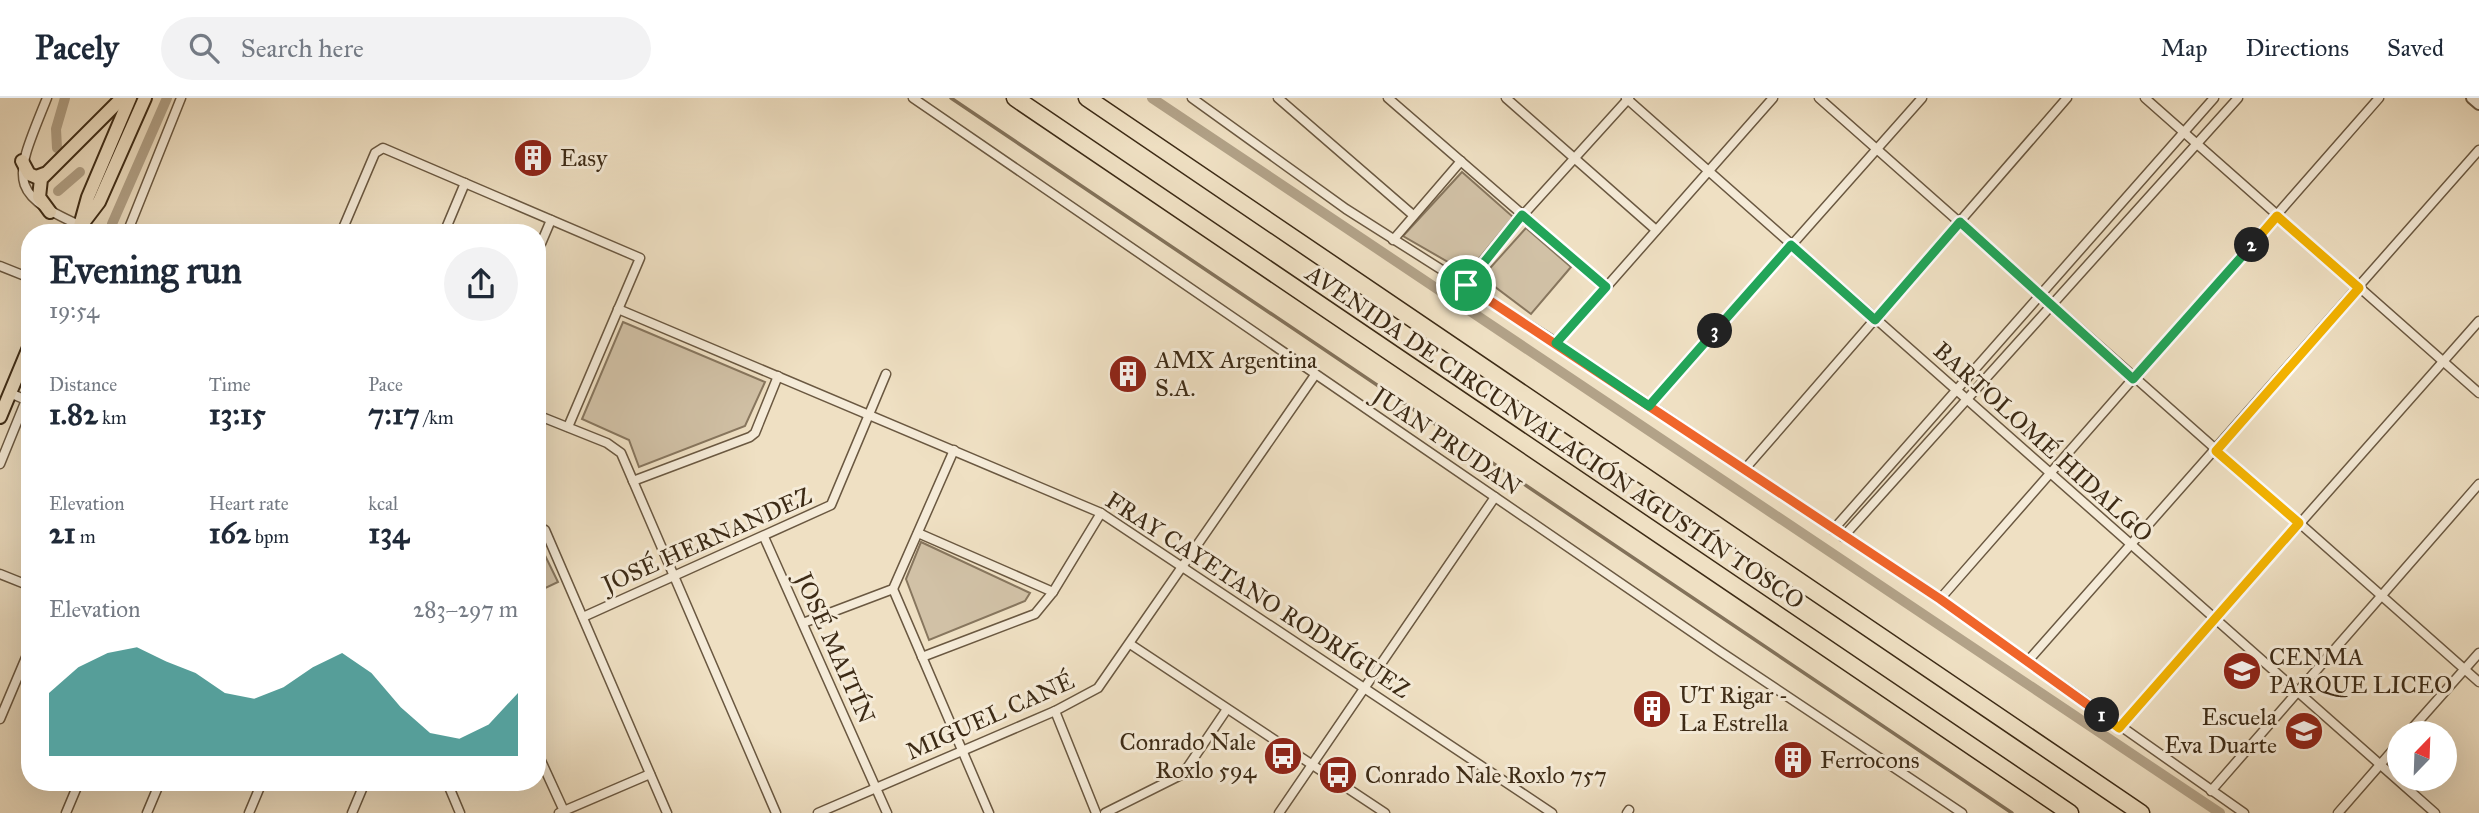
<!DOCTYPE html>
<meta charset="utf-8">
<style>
body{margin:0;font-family:"IM FELL Great Primer",serif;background:#f2f2f3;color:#1f2937;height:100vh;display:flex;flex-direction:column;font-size:26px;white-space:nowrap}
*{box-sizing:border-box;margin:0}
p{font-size:23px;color:#747a83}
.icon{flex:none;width:38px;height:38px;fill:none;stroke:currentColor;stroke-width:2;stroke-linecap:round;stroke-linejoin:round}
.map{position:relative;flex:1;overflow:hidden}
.sheet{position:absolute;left:21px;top:126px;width:525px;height:567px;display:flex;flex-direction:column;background:#fff;border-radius:28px;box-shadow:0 7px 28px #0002}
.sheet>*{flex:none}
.needle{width:46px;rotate:23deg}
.tools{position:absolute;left:2387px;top:623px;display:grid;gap:14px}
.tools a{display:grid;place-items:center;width:70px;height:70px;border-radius:50%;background:#fff;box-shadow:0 7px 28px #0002;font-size:35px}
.pin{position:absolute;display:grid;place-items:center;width:60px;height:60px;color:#fff;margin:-30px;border:4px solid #fff;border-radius:50%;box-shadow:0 2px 7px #0007}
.km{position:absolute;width:35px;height:35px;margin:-18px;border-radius:50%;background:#222;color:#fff;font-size:19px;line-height:35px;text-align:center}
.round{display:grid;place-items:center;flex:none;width:74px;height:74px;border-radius:37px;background:#f2f2f3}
.headline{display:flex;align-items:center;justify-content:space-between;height:119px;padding:0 28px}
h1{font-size:38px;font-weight:700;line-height:52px}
.stats{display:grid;grid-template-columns:repeat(3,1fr);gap:10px;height:119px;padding:7px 28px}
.stats div{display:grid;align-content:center}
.stats b{font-size:30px;font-weight:700}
.stats small{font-size:19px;font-weight:400}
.stats p{font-size:19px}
.chart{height:196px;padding:14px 28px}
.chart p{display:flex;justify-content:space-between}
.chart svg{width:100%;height:126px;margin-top:7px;fill:#0f766e;opacity:.7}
header{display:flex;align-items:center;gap:42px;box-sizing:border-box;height:98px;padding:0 35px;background:#fff;border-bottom:2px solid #e0e1e3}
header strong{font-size:33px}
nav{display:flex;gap:38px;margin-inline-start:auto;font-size:24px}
.search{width:490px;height:63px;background:#f2f2f3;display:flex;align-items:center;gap:18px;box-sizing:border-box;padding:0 24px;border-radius:38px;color:#747a83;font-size:26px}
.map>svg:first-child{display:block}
.green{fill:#d1c1a6;stroke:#87765e;stroke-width:2}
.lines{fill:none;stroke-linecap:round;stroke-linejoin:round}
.stream{stroke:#83725a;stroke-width:3.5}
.canal{stroke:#b2a288;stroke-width:10}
.minor-casing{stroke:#6a5841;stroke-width:11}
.tertiary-casing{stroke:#6a5841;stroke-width:14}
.primary-casing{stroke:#3d2b16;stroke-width:16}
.motorway-casing{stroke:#3d2b16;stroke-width:19}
.minor{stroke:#f5ebd8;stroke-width:8}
.tertiary{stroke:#f5ebd8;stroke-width:10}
.primary{stroke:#efe0c3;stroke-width:12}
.motorway{stroke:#efe0c3;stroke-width:16}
.split-1-casing{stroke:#fff;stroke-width:14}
.split-2-casing{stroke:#fff;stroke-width:14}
.split-3-casing{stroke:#fff;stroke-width:14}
.split-4-casing{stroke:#fff;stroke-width:14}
.split-1{stroke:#f0652b;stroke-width:9}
.split-2{stroke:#f5b400;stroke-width:9}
.split-3{stroke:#22a559;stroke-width:9}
.split-4{stroke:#22a559;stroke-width:9}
.labels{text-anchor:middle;stroke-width:6;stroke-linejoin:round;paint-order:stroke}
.poi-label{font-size:24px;fill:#3d2b16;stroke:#f5ebd8;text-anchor:start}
.street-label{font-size:24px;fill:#3d2b16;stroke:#f5ebd8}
</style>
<header>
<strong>Pacely</strong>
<div class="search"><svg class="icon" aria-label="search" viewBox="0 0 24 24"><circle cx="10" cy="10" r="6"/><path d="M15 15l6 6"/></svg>Search here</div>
<nav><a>Map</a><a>Directions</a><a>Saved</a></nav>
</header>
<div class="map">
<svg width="2479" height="715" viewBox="0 0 2479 715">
<rect width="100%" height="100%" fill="#efe0c3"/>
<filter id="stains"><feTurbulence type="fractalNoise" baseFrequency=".00286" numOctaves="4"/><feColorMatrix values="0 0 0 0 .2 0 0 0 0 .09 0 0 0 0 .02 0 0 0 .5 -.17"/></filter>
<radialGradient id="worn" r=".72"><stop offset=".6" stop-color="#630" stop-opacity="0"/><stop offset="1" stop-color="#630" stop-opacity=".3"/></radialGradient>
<g class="green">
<polygon points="1462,74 1513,119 1467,175 1403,138"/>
<polygon points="1526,130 1571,169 1531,216 1482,179"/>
<polygon points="623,224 765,284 745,328 639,369 629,342 582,321"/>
<polygon points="537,441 558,484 537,494"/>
<polygon points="921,444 1030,495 1025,503 929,542 906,481"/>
</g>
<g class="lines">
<polyline class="stream" points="951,0 2012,715"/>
<g class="canal">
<polyline points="1152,0 2220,715"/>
<polyline points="57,50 56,31 65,0"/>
<polyline points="58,93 80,74"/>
<polyline points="112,126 167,0"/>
</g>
<g class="minor-casing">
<g id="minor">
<path d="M47,0C11,88 6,96 97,135"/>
<polyline points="913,0 1721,554 1962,715"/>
<polyline points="1192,0 1346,111 1557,245 1940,501 2244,715"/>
<polyline points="1278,0 1413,117"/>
<polyline points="1388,0 1606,189"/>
<polyline points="1506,0 1656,132"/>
<polyline points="1626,0 2435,715"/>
<polyline points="1819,0 2479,584"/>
<polyline points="2145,0 2479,295"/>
<polyline points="127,135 181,0"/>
<polyline points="341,135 375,55 383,50 640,160 568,329"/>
<polyline points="444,135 465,85"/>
<polyline points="1393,142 1461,63"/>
<polyline points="537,155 551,122"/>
<polyline points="0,168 30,180"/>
<polyline points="1466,187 1523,117 1629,0"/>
<polyline points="618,211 1101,415 1552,715"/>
<polyline points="1557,245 1773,0"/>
<polyline points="1649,308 1922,0"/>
<polyline points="537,317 607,345 621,355 776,715"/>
<polyline points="0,366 26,302 10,295"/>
<polyline points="1744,372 2067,0"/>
<polyline points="633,383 750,339 755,335 778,278"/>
<polyline points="537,428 545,432 667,715"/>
<polyline points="1833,432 2214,0"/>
<polyline points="918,435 1053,494"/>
<polyline points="764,439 887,715"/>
<polyline points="1843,439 2238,0"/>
<polyline points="0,476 30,488"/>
<polyline points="893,491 989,715"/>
<polyline points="1940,501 2379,0"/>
<polyline points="583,519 831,407 886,276"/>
<polyline points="803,525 893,491 954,352"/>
<polyline points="1130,546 1385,715"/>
<polyline points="922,559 1035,516 1053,494 1101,415"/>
<polyline points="2027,564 2479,52"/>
<polyline points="1055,613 1096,715"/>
<polyline points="0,621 30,550"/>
<polyline points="2119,630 2479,223"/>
<polyline points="2408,635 2479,555"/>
<polyline points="537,654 564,713"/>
<polyline points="447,684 460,715"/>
<polyline points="2211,693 2479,386"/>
<polyline points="66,715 79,684"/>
<polyline points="147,715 160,684"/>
<polyline points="249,715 262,684"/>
<polyline points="352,715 365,684"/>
<polyline points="559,715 650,676"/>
<polyline points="818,715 1055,613 1098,590 1315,277"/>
<polyline points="1105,715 1183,676 1227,611"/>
<polyline points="1279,715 1495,399"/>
<polyline points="1627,715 1629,712"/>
<polyline points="2338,715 2399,645"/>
</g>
</g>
<g class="tertiary-casing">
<polyline id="tertiary" points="2472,0 2479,6"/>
</g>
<g class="primary-casing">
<g id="primary">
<polyline points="22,63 29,76 36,79 44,76"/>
<polyline points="50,114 39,99 41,81 122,0"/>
<polyline points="83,125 99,104 145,0"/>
<polyline points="78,135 88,99 130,0"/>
<polyline points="0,319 30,247"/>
</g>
</g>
<g class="motorway-casing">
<g id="motorway">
<polyline points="1015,0 2070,715"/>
<polyline points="1087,0 2141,715"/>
</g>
</g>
<use href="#minor" class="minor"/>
<use href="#tertiary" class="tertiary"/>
<use href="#primary" class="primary"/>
<use href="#motorway" class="motorway"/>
</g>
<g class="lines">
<g class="split-1-casing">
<polyline id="split-1" points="1466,187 1940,501 2102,617"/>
</g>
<g class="split-2-casing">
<polyline id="split-2" points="2102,617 2119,630 2299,425 2216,353 2359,190 2277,118 2252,147"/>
</g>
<g class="split-3-casing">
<polyline id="split-3" points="1715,233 1791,147 1875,222 1960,124 2133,281 2252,147"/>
</g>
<g class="split-4-casing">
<polyline id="split-4" points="1466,187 1522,117 1606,189 1556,245 1649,308 1715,233"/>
</g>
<use href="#split-1" class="split-1"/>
<use href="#split-2" class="split-2"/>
<use href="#split-3" class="split-3"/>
<use href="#split-4" class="split-4"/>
</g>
<defs>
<g id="building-disc" transform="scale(2.0125)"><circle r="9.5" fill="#8f2418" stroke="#f5ebd8"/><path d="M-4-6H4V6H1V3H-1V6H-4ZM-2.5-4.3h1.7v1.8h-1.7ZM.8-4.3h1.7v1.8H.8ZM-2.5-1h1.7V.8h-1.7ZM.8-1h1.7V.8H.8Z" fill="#fff"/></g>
<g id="school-disc" transform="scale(2.0125)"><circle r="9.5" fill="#8f2418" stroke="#f5ebd8"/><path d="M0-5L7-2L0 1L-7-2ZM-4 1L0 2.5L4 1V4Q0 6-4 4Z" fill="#fff"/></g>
<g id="bus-disc" transform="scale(2.0125)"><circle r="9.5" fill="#8f2418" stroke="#f5ebd8"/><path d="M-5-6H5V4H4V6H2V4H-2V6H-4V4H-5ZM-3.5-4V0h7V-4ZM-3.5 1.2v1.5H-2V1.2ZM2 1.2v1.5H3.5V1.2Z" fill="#fff"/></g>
</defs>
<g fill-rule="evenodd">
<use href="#building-disc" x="533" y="60"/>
<use href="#building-disc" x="1128" y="276"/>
<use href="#school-disc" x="2242" y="573"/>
<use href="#building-disc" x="1652" y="611"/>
<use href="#school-disc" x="2304" y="633"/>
<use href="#bus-disc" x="1283" y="658"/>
<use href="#building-disc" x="1793" y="662"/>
<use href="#bus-disc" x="1338" y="677"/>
</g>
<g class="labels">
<g class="poi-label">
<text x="560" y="68">Easy</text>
<text x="1155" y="270">AMX Argentina<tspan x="1155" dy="28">S.A.</tspan></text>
<text x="2269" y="567">CENMA<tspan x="2269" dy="28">PARQUE LICEO</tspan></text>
<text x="1679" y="605">UT Rigar -<tspan x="1679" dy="28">La Estrella</tspan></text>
<text x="2277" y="627" text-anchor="end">Escuela<tspan x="2277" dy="28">Eva Duarte</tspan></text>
<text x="1256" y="652" text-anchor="end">Conrado Nale<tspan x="1256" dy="28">Roxlo 594</tspan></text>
<text x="1820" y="670">Ferrocons</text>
<text x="1365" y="685">Conrado Nale Roxlo 757</text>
</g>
<g class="street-label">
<text transform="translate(1555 339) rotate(34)" y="8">AVENIDA DE CIRCUNVALACIÓN AGUSTÍN TOSCO</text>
<text transform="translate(1447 343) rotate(34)" y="8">JUAN PRUDAN</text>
<text transform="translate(2043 344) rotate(42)" y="8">BARTOLOMÉ HIDALGO</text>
<text transform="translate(707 442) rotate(-24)" y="8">JOSÉ HERNANDEZ</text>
<text transform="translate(1258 497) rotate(33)" y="8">FRAY CAYETANO RODRÍGUEZ</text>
<text transform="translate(835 550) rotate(66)" y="8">JOSÉ MAITÍN</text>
<text transform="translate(990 618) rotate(-24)" y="8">MIGUEL CANÉ</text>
</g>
</g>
<rect width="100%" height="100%" filter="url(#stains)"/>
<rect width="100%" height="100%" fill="url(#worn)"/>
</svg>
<div class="tools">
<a><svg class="needle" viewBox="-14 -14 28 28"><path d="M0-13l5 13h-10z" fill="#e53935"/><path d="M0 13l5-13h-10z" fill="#747a83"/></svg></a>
</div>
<div class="pin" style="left:1466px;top:187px;background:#1e9e55"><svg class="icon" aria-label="arrive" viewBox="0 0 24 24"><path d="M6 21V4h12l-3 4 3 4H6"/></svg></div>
<b class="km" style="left:2102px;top:617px">1</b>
<b class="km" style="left:2252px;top:147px">2</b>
<b class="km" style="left:1715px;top:233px">3</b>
<section class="sheet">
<div class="headline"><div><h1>Evening run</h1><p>19:54</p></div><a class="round"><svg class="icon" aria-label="share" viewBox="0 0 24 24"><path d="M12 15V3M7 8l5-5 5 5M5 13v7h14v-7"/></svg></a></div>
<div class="stats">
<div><p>Distance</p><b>1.82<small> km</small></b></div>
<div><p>Time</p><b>13:15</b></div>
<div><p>Pace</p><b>7:17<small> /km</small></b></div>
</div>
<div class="stats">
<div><p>Elevation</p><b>21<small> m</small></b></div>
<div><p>Heart rate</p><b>162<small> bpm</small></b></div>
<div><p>kcal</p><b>134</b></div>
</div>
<div class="chart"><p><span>Elevation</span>283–297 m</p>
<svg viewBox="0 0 160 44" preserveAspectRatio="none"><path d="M0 44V22L10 13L20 8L30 6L40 11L50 15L60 22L70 24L80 20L90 13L100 8L110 15L120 27L130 36L140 38L150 33L160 22V44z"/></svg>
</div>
</section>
</div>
